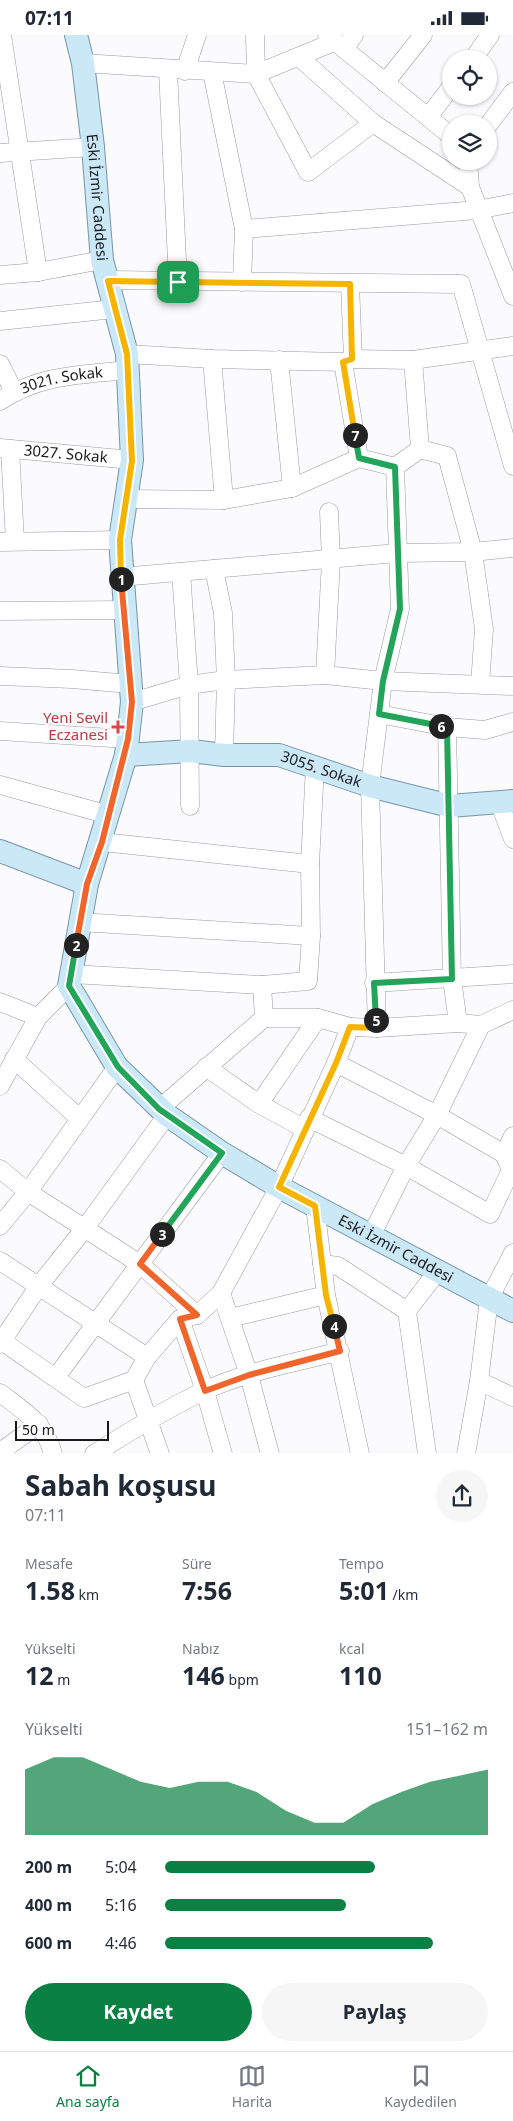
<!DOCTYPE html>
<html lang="tr">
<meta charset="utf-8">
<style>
body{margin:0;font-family:"Noto Sans",sans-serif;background:#f6f6f7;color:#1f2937;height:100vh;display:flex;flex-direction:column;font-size:19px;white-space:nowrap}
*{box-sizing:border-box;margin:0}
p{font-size:16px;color:#747a83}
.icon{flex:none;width:28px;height:28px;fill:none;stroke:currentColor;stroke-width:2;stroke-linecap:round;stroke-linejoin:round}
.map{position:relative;height:1418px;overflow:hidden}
.drawer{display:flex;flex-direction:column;background:#fff;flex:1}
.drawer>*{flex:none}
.fabs{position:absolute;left:442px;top:15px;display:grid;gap:10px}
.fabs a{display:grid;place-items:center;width:55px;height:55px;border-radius:50%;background:#fff;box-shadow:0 1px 4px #0004;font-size:25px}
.scale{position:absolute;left:15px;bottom:12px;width:94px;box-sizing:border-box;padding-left:5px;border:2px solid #19181c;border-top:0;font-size:14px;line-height:18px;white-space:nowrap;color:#19181c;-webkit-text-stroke:4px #fbfafd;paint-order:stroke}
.pin{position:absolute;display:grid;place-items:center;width:42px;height:42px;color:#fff;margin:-21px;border-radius:10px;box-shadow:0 2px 8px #0006}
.km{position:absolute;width:25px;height:25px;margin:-12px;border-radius:50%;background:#222;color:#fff;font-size:14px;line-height:25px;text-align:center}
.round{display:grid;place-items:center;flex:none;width:52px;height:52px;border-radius:26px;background:#f6f6f7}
.head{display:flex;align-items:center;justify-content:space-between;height:85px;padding:0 25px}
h1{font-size:28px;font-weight:700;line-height:38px}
.metrics{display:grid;grid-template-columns:repeat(3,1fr);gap:8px;height:85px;padding:5px 25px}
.metrics div{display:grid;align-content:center}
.metrics b{font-size:25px;font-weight:700}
.metrics small{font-size:14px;font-weight:400}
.metrics p{font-size:14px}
.chart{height:140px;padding:10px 25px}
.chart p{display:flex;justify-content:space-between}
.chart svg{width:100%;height:90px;margin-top:5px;fill:#0b8043;opacity:.7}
.button{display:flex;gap:10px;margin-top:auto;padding:10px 25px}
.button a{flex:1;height:58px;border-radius:30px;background:#0b8043;color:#fff;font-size:20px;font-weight:700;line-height:58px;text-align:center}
.button a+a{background:#f6f6f7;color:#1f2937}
ul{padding:0 25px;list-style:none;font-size:16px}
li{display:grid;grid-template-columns:80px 60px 1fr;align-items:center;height:38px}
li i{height:12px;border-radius:6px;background:#0b8043}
.status{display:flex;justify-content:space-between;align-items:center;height:35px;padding:0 25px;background:#fff;direction:ltr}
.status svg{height:14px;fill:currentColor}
.tabs{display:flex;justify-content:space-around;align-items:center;height:70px;border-top:1px solid #e0e1e3;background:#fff;font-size:14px;color:#747a83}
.tabs a{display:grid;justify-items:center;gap:2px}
.tabs .current{color:#0b8043}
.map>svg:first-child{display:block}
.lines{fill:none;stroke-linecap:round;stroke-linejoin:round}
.minor-casing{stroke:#9d99a6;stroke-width:19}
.major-casing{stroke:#7695a7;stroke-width:24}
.minor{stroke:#fff;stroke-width:18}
.major{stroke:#cbe8f7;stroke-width:22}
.split-1-casing{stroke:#fff;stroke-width:10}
.split-2-casing{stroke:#fff;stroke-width:10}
.split-3-casing{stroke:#fff;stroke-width:10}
.split-4-casing{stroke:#fff;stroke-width:10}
.split-5-casing{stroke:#fff;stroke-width:10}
.split-6-casing{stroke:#fff;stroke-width:10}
.split-7-casing{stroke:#fff;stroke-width:10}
.split-8-casing{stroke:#fff;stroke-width:10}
.split-1{stroke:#f5b400;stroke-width:6}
.split-2{stroke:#f0652b;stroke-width:6}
.split-3{stroke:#22a559;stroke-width:6}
.split-4{stroke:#f0652b;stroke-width:6}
.split-5{stroke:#f5b400;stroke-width:6}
.split-6{stroke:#22a559;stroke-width:6}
.split-7{stroke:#22a559;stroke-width:6}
.split-8{stroke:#f5b400;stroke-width:6}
.health-dot{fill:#e0444e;stroke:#fbfafd;stroke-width:2}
.labels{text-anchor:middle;stroke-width:4.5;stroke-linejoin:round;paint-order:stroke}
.street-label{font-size:15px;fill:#19181c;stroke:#fbfafd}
.health-label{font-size:15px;fill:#be3a42;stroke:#fbfafd;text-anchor:end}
</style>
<div class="status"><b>07:11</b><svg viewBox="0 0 49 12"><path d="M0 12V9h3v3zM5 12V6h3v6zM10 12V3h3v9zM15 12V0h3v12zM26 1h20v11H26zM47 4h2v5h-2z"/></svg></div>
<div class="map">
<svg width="513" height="1419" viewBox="0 0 513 1419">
<rect width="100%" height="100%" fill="#fbfafd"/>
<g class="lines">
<g class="minor-casing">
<g id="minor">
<polyline points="2,0 38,237"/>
<polyline points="255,0 256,39 308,137 373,88"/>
<polyline points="327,0 451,101"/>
<polyline points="344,14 354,0"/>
<polyline points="299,22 373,88 470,152 513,261"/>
<polyline points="473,24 490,0"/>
<polyline points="83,28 256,39 334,7"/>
<polyline points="168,35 178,247"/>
<polyline points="185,36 197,0"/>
<polyline points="212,37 244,194 242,247"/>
<polyline points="385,48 423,0"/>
<polyline points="429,81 451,52"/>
<polyline points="489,89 513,57"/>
<polyline points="0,118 93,112"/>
<polyline points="468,126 470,152"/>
<polyline points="244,194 477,175 513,168"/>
<polyline points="0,240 38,237 102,225"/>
<polyline points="108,245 461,249 513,431"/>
<polyline points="350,249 353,324"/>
<polyline points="0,286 114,274"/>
<polyline points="127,319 212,324 343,327 353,324 413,325 513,311"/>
<polyline points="212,324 224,465"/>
<polyline points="279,325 292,453"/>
<polyline points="413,325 420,414"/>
<polyline points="343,327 359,423"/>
<polyline points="0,329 14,357"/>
<path id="s1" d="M0,366C41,339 81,340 128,335"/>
<path id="s2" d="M0,413L132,425"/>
<polyline points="10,414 15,506"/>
<polyline points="128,464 224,465 292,453 359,423 395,432 420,414 447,421 473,517 484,594 480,649"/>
<polyline points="0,507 120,505"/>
<polyline points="214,534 223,578 226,645 224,720"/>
<polyline points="181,537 189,650 190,771"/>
<polyline points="121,542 397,518 473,517 513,513"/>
<polyline points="0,576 124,575"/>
<polyline points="325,640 331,525 329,477"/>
<polyline points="0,641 72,644 130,649"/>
<polyline points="132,667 189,650 226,645 325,640 383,646 513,651"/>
<polyline points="379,679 447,692 485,695 513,687"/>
<polyline points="447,692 452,944 458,988"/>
<polyline points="0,696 128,704"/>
<polyline points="0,750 109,780"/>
<polyline points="499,767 513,804"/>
<polyline points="102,807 310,829"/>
<polyline points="311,901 310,829 315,731"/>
<polyline points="72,939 262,950 308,946 311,901 79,887"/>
<polyline points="374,948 513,939"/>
<polyline points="0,967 38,982"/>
<polyline points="264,983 318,983 350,992"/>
<polyline points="377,993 370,751 383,646 400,574 395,432"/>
<polyline points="14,1024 79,1083"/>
<polyline points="336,1028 437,1080 504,1119"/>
<polyline points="206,1032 259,1069 305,1094"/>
<polyline points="0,1051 38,982 69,951"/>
<polyline points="259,1069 318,983"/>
<polyline points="159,1074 264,983 262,950"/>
<polyline points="309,1083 406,1131 490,1179 511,1135 504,1119 513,1101"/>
<polyline points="0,1134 28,1157 140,1229 197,1280"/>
<polyline points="315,1171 326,1260 360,1419"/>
<polyline points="0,1191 28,1157 117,1032"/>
<polyline points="371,1201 406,1131 437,1080 481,990"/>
<polyline points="0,1226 147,1322"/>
<polyline points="322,1229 338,1231 407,1276"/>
<polyline points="221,1258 249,1340 270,1419"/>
<polyline points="230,1283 326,1260"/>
<polyline points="180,1284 205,1356 223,1419"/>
<polyline points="2,1306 84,1363 134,1345"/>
<polyline points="0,1309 38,1252 85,1193 167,1080"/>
<polyline points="56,1342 222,1118"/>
<polyline points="479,1346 513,1362"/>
<path d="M0,1358C24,1376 45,1388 53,1419"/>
<polyline points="0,1417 39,1389"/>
<path d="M94,1419C130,1396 166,1374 204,1356C246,1336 295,1328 340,1316"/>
<polyline points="160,1419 134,1345 147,1322 180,1284 197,1280 221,1258 279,1152 336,1028 350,992 377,993 458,988 481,990 513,975"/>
<polyline points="427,1419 407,1276 437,1237"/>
<polyline points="466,1419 479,1346 489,1264 513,1218"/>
</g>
</g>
<g class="major-casing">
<g id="major">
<path id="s3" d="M76,0L83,28L93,112L102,225L127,319L132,425L120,505L132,667L126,720L87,849L69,951L117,1032L167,1080L222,1118L279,1152L513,1276"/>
<path id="s4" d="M126,720L191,716L224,720H279L370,751L450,771L513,766"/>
<polyline points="0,816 87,849"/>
</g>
</g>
<use href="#minor" class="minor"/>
<use href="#major" class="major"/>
</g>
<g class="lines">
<g class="split-1-casing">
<polyline id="split-1" points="121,544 120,505 132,426 127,319 108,246 178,247"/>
</g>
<g class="split-2-casing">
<polyline id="split-2" points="76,910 87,849 102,807 128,704 132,667 121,544"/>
</g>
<g class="split-3-casing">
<polyline id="split-3" points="76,910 69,951 118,1032 159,1074 222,1118 162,1199"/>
</g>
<g class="split-4-casing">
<polyline id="split-4" points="162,1199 140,1229 197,1280 180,1284 205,1356 249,1340 340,1316 334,1291"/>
</g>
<g class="split-5-casing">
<polyline id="split-5" points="334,1291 326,1260 315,1171 279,1152 336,1028 350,992 377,993 376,985"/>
</g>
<g class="split-6-casing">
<polyline id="split-6" points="376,985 374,948 452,944 447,692 441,691"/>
</g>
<g class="split-7-casing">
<polyline id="split-7" points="355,400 359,423 395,432 400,574 383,646 379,679 441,691"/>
</g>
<g class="split-8-casing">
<polyline id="split-8" points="178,247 350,249 352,324 343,327 355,400"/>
</g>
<use href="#split-1" class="split-1"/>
<use href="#split-2" class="split-2"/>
<use href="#split-3" class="split-3"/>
<use href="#split-4" class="split-4"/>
<use href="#split-5" class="split-5"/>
<use href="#split-6" class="split-6"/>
<use href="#split-7" class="split-7"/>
<use href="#split-8" class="split-8"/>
</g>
<path class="health-dot" d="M115.5 684.5h5v5h5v5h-5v5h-5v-5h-5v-5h5z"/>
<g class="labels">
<g class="street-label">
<text dy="5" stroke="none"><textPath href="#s3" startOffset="164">Eski İzmir Caddesi</textPath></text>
<text dy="5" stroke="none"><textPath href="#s1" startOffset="66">3021. Sokak</textPath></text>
<text dy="5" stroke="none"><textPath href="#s2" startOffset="66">3027. Sokak</textPath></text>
<text dy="5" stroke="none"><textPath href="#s4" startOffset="198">3055. Sokak</textPath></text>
<text dy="5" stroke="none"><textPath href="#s3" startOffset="1394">Eski İzmir Caddesi</textPath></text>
</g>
<g class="health-label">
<text x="108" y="688">Yeni Sevil<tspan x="108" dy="17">Eczanesi</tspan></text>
</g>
</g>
</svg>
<div class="fabs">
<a><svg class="icon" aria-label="locate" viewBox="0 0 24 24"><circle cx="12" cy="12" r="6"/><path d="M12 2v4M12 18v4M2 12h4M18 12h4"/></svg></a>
<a><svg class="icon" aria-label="layers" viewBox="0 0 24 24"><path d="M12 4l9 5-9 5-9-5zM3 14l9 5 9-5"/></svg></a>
</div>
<div class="scale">50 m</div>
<div class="pin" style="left:178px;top:247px;background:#1e9e55"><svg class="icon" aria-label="arrive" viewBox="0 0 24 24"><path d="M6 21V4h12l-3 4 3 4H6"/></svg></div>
<b class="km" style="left:121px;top:544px">1</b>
<b class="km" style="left:76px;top:910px">2</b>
<b class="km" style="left:162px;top:1199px">3</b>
<b class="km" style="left:334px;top:1291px">4</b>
<b class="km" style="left:376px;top:985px">5</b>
<b class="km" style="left:441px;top:691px">6</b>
<b class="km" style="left:355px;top:400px">7</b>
</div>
<section class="drawer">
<div class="head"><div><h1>Sabah koşusu</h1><p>07:11</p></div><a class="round"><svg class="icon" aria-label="share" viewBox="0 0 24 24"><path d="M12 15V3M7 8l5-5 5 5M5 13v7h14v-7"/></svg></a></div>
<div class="metrics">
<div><p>Mesafe</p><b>1.58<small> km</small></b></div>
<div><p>Süre</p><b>7:56</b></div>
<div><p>Tempo</p><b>5:01<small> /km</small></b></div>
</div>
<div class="metrics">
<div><p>Yükselti</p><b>12<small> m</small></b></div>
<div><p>Nabız</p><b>146<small> bpm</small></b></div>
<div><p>kcal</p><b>110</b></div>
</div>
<div class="chart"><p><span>Yükselti</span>151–162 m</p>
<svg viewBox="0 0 160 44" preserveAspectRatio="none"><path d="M0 44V12L10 6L20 6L30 12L40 18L50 21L60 18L70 18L80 23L90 32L100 38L110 38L120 29L130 23L140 18L150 15L160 12V44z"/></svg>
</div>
<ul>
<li><b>200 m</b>5:04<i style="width:65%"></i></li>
<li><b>400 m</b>5:16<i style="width:56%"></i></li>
<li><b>600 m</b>4:46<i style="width:83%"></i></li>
</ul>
<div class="button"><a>Kaydet</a><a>Paylaş</a></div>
</section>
<nav class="tabs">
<a class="current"><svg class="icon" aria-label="home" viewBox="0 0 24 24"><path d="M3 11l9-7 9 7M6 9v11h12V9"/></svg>Ana sayfa</a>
<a><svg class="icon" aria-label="map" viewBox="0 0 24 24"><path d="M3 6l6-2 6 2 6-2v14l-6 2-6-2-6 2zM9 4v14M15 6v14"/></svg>Harita</a>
<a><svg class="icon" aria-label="saved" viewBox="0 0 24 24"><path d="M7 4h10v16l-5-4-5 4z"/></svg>Kaydedilen</a>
</nav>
